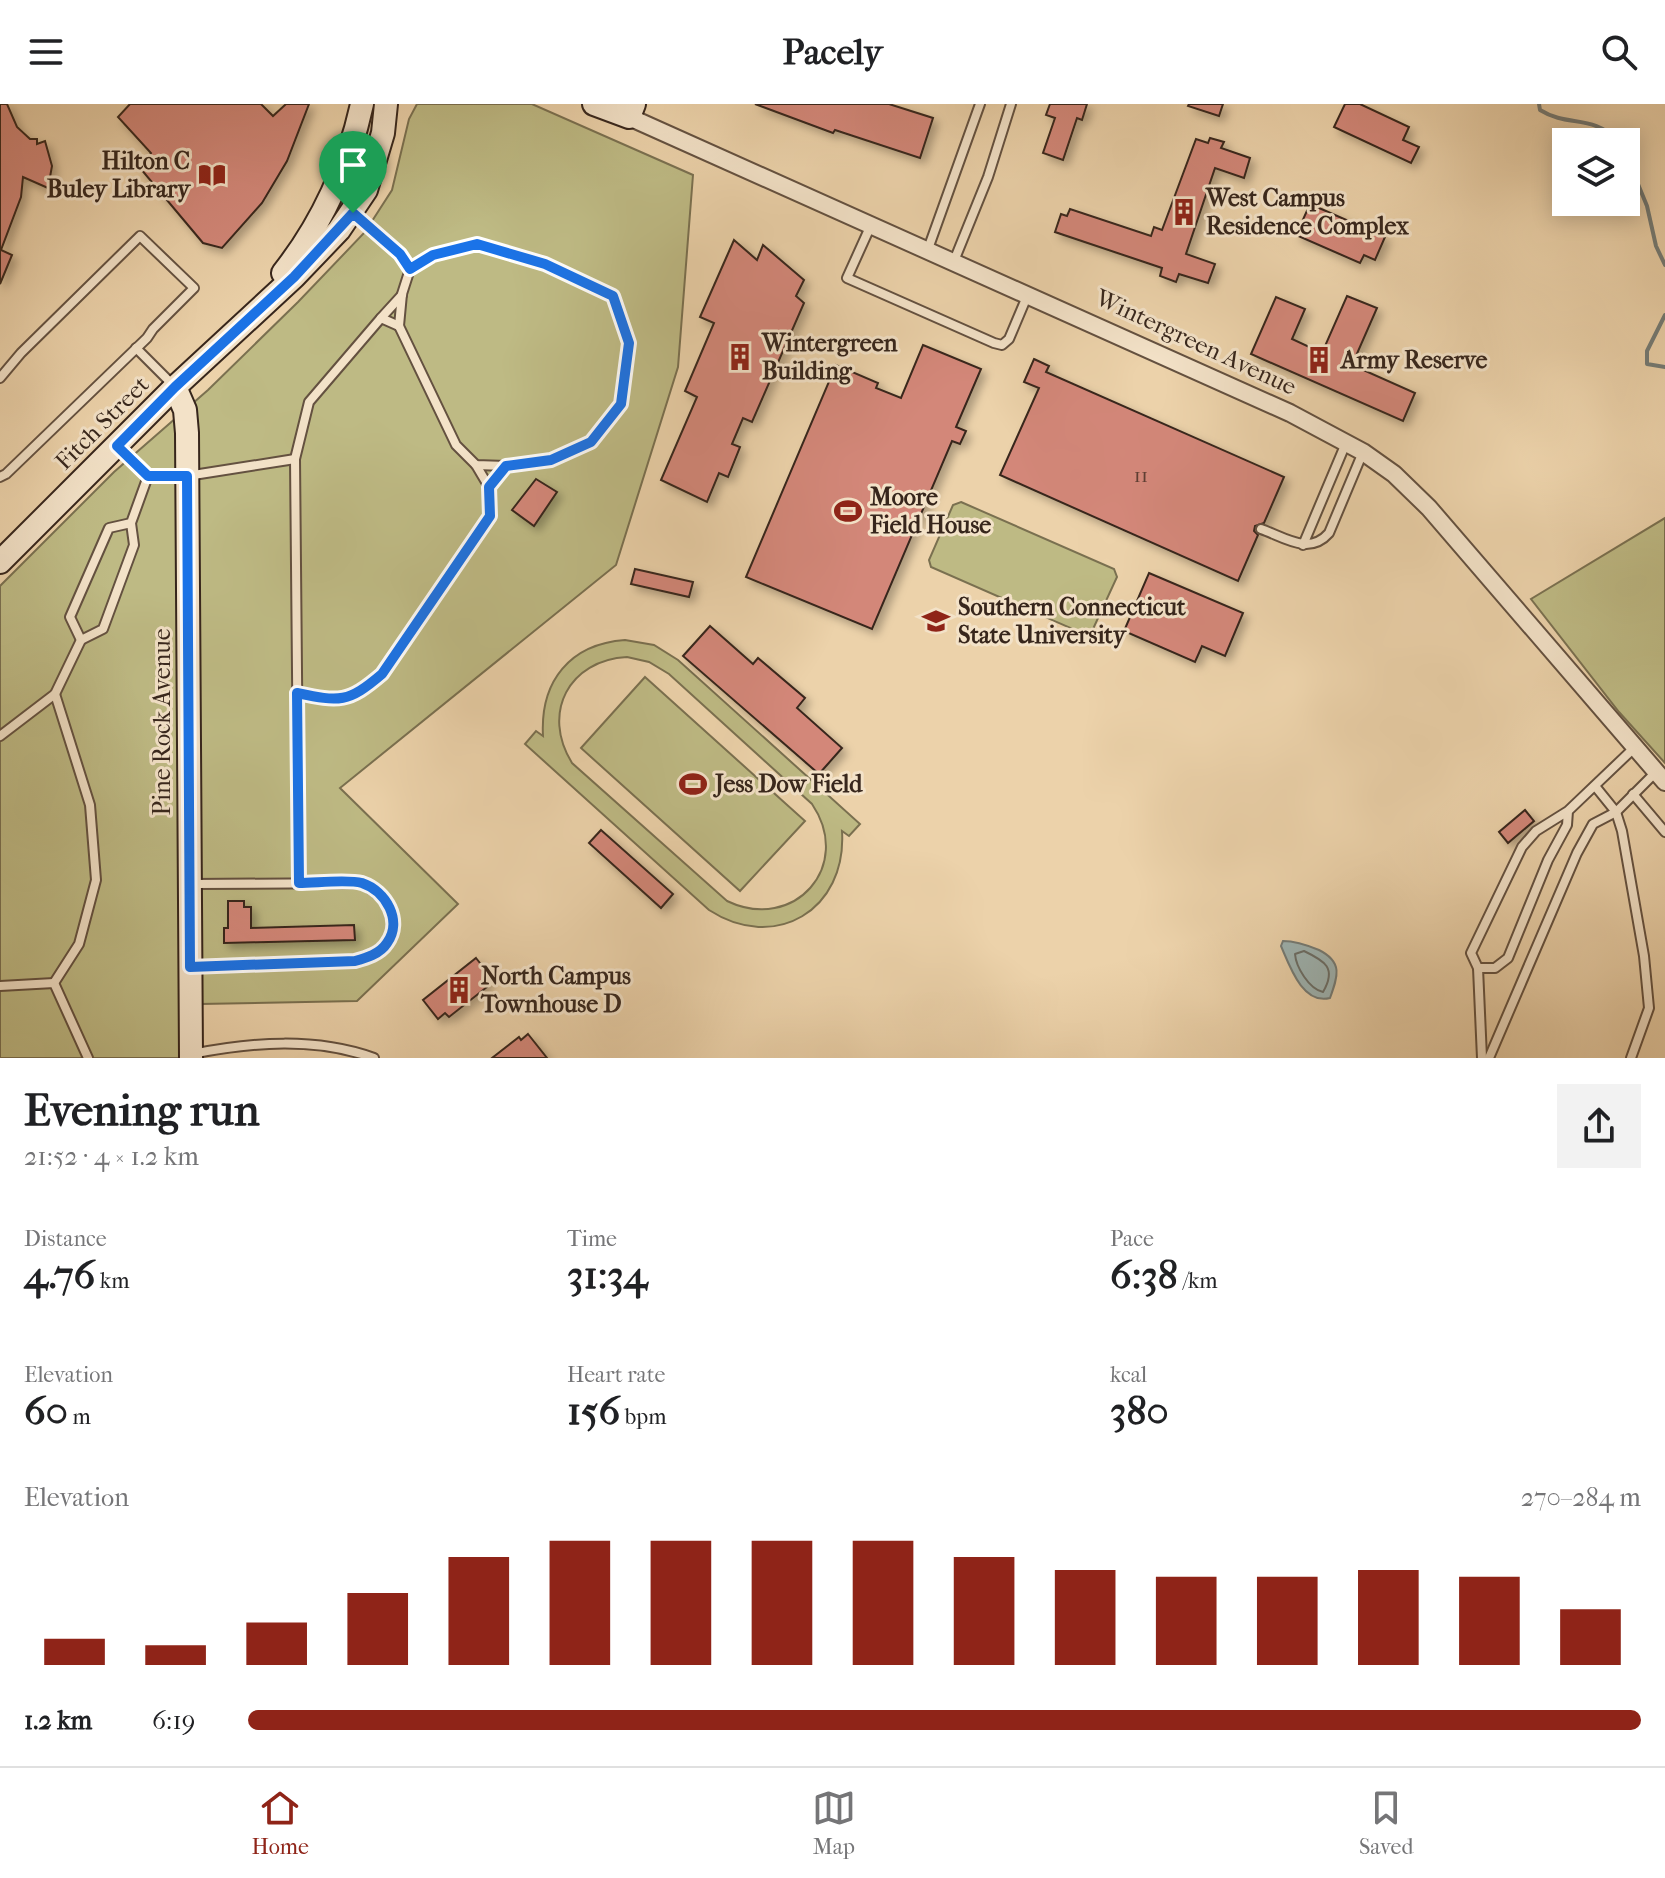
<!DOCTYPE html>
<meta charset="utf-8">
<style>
body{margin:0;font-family:"IM FELL French Canon",serif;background:#f2f2f2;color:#202124;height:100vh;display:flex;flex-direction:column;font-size:30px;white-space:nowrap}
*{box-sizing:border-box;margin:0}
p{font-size:26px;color:#757577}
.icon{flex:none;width:44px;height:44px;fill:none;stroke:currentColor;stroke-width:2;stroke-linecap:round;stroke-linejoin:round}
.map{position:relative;height:954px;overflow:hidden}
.panel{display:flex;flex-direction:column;background:#fff;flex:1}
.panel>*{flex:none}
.buttons{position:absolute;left:1552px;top:24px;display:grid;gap:16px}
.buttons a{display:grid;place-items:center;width:88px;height:88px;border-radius:0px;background:#fff;box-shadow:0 4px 20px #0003;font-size:40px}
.pin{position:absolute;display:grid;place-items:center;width:68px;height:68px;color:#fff;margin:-82px -34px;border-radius:50% 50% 50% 0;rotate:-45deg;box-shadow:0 0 8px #0007}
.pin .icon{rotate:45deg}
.round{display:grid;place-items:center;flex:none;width:84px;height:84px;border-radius:0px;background:#f2f2f2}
.overview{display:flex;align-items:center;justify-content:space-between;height:136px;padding:0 24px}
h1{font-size:44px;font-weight:700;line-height:60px}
.figures{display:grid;grid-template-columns:repeat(3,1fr);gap:12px;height:136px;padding:8px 24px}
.figures div{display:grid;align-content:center}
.figures b{font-size:40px;font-weight:700}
.figures small{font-size:22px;font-weight:400}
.figures p{font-size:22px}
.chart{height:224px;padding:16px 24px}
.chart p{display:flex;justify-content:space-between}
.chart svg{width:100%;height:144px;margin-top:8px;stroke:#8f2418;stroke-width:6}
ul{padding:0 24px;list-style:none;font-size:26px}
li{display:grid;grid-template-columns:128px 96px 1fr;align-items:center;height:60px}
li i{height:20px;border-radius:10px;background:#8f2418}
header{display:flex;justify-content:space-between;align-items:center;height:104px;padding:0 24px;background:#fff;font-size:36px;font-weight:700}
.tabs{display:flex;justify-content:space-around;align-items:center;height:112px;border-top:2px solid #e0e0e0;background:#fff;font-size:22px;color:#757577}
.tabs a{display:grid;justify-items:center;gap:4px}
.tabs .active{color:#8f2418}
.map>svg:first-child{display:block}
.green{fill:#beba84;stroke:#7a7050;stroke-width:2;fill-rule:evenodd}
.water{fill:#9eb5b4;stroke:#757c77;stroke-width:2}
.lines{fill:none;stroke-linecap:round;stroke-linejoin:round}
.shore{stroke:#6a6e68;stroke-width:2}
.stream{stroke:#757c77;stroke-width:4}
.building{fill:#d38779;stroke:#37261c;stroke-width:2;filter:url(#shadow)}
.lane-casing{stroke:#645140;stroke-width:12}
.street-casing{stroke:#645140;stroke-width:20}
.secondary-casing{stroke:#37261c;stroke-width:26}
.lane{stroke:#f3e2c8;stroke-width:8}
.street{stroke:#f3e2c8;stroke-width:16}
.secondary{stroke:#f3e2c8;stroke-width:22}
.route-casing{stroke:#fff;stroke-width:16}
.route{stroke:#1a73e8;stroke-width:10}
.labels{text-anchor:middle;stroke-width:6;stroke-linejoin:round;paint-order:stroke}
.number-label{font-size:20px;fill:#5e3e33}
.poi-label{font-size:24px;font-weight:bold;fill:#37261c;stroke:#f3e2c8;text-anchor:start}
.street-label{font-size:24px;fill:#37261c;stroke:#f3e2c8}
</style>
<header><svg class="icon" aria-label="menu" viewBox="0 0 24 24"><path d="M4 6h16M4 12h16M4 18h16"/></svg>Pacely<svg class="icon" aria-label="search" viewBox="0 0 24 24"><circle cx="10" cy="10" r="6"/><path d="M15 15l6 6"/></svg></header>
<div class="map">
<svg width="1665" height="954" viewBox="0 0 1665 954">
<defs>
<filter id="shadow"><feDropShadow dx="5" dy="5" stdDeviation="4" flood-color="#0004"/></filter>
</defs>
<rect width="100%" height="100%" fill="#ecd2aa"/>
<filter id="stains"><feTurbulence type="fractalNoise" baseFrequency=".0025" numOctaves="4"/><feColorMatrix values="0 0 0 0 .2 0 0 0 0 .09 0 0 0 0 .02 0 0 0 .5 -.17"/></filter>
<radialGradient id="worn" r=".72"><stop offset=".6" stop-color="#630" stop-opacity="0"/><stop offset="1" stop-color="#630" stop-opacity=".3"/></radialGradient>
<g class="green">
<polygon points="417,0 532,0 693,71 678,263 616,461 340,684 458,800 357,897 200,900 201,954 0,954 0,482 114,368 208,286 298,198 365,128 392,86 409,15"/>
<polygon points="961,398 1114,465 1117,473 1093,525 1084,530 931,463 929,456 953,401"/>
<polygon points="1665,414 1665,659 1619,608 1531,495"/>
<path d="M625,536L654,541L678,556L860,720L849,732L842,727C847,806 775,849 709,806L525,640L536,627L543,632C540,577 570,540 625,536ZM627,553L649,558L669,570L812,700C854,762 794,829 727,797L572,659C541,609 569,556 627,553Z"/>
<polygon points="645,573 805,717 740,787 581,644"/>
</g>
<path class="water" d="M1283,837C1296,837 1307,841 1319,846C1343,858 1338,872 1330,894C1303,901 1290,863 1281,842Z"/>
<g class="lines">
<path class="shore" d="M1304,847C1325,857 1337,864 1323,888C1309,885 1296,863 1295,850Z"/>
<g class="stream">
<path d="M1539,0L1540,6C1569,24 1591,9 1620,38"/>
<polyline points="1626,51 1647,102 1656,142 1665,161"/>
<polyline points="1665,211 1647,247 1647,260 1665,263"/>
</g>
</g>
<g class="building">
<polygon points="0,0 7,0 17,23 30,35 37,35 37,40 45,37 52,62 48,84 23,73 21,93 1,146 12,151 0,180"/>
<polygon points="130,0 261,0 273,12 286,0 309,0 287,57 262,99 222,144 203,139 140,64 151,49 118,13"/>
<polygon points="755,0 889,0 933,14 920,54 835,26 833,29"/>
<polygon points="1050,0 1087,0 1082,16 1077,14 1063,56 1043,49 1055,14 1046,11"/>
<polygon points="1189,0 1223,0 1219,12 1188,2"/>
<polygon points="1345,0 1360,0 1409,23 1403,36 1419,43 1411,59 1334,23"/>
<polygon points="1210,34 1224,38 1221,44 1250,54 1244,74 1215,64 1186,150 1215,160 1208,179 1179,170 1176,178 1160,172 1162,164 1055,128 1061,110 1067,112 1070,105 1151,132 1154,123 1162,126 1196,35 1208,39"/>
<polygon points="1310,100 1385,133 1375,156 1364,151 1360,159 1296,131"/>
<polygon points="734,136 757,156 763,141 804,176 796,192 804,199 752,318 743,314 732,340 740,343 728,373 719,369 707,398 661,376 697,293 685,287 714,219 700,213"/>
<polygon points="1347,192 1377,204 1352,261 1415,289 1403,317 1251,250 1276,193 1305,205 1292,235 1322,249"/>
<polygon points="923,241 981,265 956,323 966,327 960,340 952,337 872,525 746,473 836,261 878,279 876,284 901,294"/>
<polygon points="1034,255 1049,262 1046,268 1284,373 1264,419 1255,422 1254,427 1258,431 1238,477 1000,371 1039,284 1024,278"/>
<polygon points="536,375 557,388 534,422 512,406"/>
<polygon points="635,465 693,478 689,493 631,480"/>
<polygon points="1149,469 1243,509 1225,552 1202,542 1195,558 1124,527"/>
<polygon points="710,522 753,560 758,554 805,594 797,604 842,644 819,670 683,552"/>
<polygon points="1525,706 1534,717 1508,739 1499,728"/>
<polygon points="601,726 673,790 661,804 589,739"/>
<polygon points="228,797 244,797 244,803 251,803 251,824 354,821 355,836 224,839 224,824 228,824"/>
<polygon points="476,854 491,873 483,879 487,883 449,913 445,909 438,915 423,896"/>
<polygon points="528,930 547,954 492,954 519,933 521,936"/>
</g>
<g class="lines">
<g class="lane-casing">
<g id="lane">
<polyline points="354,110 400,150 410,165"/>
<polyline points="871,121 847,174 994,239 1002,241 1009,235 1028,190"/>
<polygon points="477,140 545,160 613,192 629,239 621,300 591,338 551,356 506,362 476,361 456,341 399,222 402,190 410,165 433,151"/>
<polyline points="928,145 980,0"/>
<polyline points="954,157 988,73 1011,0"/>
<polyline points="381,214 402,191"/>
<polyline points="136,244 175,283"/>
<polyline points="0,274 21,249 140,132 194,184 153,225 147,234 6,370 0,373"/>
<polyline points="117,342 148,372 187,372 295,355"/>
<polyline points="489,383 506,362"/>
<polyline points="131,419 134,441 103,525 81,536 70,513 109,424 131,419 148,372"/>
<path d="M1261,425C1284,433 1309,452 1329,429L1363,348"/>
<polyline points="1303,441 1346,339"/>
<path d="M297,589C340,598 348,599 382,570L490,412L489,383L476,361"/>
<polyline points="0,632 55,590 81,536"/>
<polyline points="1595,682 1616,708 1622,727 1644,852 1649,904 1631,954"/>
<polyline points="1633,690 1665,728"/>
<polyline points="1568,707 1567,721 1548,756 1508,854 1495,864 1478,864 1471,849 1522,743 1536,727 1568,707 1634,644"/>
<polyline points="299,779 295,355 309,298 381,214 399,222"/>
<path d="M191,863L355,857C405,841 406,803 361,779L193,780"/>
<polyline points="1478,864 1482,954"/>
<polyline points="54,879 79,840 96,776 90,701 55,590"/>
<polyline points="0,882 54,879 88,954"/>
<path d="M192,950C253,938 315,933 374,954"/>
<polyline points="1489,954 1577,749 1593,720 1616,708 1656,668"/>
</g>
</g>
<g class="street-casing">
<polyline id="street" points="629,13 1290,309 1363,348 1394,370 1429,404 1665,678"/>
</g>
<g class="secondary-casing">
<g id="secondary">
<polyline points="594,0 629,13 634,0"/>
<path d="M283,169C322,120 349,60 362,0"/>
<polyline points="175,283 185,306 187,329 191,954"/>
<polyline points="0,458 175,283 294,173 339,126 366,86 383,29 386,0"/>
</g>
</g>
<use href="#lane" class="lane"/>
<use href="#street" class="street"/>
<use href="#secondary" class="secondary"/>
</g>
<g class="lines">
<g class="route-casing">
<path id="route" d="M353,109L400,150L410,165L433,151L477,140L545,160L613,192L629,239L621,300L591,338L551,356L506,362L489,383L490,412L382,570C348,599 340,598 297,589L299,779C316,779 347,775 362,779C386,787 403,817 387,839C380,850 366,854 355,857L190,863L187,372H148L117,342L175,283L294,173Z"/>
</g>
<use href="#route" class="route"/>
</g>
<defs>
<g id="library-bare" transform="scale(2.16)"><path d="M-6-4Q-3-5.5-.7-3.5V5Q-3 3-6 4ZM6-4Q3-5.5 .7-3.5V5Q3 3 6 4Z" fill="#8f2418" stroke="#f3e2c8" stroke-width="2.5" paint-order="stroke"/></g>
<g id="building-bare" transform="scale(2.16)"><path d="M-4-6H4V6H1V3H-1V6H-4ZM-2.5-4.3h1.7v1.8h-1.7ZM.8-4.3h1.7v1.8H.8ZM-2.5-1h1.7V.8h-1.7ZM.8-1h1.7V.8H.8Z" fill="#8f2418" stroke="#f3e2c8" stroke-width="2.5" paint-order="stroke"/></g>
<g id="stadium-bare" transform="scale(2.16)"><path d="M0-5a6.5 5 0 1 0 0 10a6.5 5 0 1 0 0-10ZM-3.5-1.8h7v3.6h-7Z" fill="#8f2418" stroke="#f3e2c8" stroke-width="2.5" paint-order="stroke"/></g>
<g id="university-bare" transform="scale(2.16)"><path d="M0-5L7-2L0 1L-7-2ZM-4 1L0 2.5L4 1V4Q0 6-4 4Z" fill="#8f2418" stroke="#f3e2c8" stroke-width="2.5" paint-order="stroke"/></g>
</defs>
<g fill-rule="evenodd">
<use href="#library-bare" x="212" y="71"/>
<use href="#building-bare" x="1184" y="108"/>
<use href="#building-bare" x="740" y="253"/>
<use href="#building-bare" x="1319" y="256"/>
<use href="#stadium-bare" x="848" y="407"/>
<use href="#university-bare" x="936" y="517"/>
<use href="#stadium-bare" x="693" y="680"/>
<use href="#building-bare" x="459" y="886"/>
</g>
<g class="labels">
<g class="number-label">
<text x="1141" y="378">11</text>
</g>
<g class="poi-label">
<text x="190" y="65" text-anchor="end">Hilton C<tspan x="190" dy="28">Buley Library</tspan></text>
<text x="1206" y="102">West Campus<tspan x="1206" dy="28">Residence Complex</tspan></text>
<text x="762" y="247">Wintergreen<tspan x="762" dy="28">Building</tspan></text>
<text x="1341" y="264">Army Reserve</text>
<text x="870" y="401">Moore<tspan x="870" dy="28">Field House</tspan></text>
<text x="958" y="511">Southern Connecticut<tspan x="958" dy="28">State University</tspan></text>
<text x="715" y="688">Jess Dow Field</text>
<text x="481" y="880">North Campus<tspan x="481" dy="28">Townhouse D</tspan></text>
</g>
<g class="street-label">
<text transform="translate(1196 238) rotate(25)" y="8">Wintergreen Avenue</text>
<text transform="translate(102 319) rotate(-45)" y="8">Fitch Street</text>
<text transform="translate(162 618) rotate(-90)" y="8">Pine Rock Avenue</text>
</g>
</g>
<rect width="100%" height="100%" filter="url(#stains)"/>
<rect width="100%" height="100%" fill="url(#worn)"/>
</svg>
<div class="buttons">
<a><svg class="icon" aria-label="layers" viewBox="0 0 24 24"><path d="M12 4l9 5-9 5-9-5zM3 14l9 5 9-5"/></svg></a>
</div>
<div class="pin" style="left:353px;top:109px;background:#1e9e55"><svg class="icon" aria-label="arrive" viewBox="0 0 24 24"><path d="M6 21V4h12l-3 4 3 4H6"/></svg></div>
</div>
<section class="panel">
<div class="overview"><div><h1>Evening run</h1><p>21:52 · 4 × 1.2 km</p></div><a class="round"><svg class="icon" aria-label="share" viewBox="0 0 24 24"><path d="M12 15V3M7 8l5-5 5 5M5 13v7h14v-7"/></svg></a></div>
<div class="figures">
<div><p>Distance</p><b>4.76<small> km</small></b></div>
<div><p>Time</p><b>31:34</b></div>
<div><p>Pace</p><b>6:38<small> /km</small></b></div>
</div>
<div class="figures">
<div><p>Elevation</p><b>60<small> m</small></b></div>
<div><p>Heart rate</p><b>156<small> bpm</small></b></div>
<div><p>kcal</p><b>380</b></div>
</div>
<div class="chart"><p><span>Elevation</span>270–284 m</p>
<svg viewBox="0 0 160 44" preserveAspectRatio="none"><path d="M5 44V36M15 44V38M25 44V31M35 44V22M45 44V11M55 44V6M65 44V6M75 44V6M85 44V6M95 44V11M105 44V15M115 44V17M125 44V17M135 44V15M145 44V17M155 44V27"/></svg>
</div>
<ul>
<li><b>1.2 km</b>6:19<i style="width:100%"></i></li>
</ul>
</section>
<nav class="tabs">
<a class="active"><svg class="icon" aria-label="home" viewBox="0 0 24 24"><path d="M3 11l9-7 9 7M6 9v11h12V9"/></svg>Home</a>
<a><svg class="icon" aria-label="map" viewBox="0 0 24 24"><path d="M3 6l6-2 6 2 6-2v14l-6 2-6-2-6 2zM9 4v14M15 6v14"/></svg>Map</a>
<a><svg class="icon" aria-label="saved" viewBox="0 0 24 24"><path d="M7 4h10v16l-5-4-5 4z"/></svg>Saved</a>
</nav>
